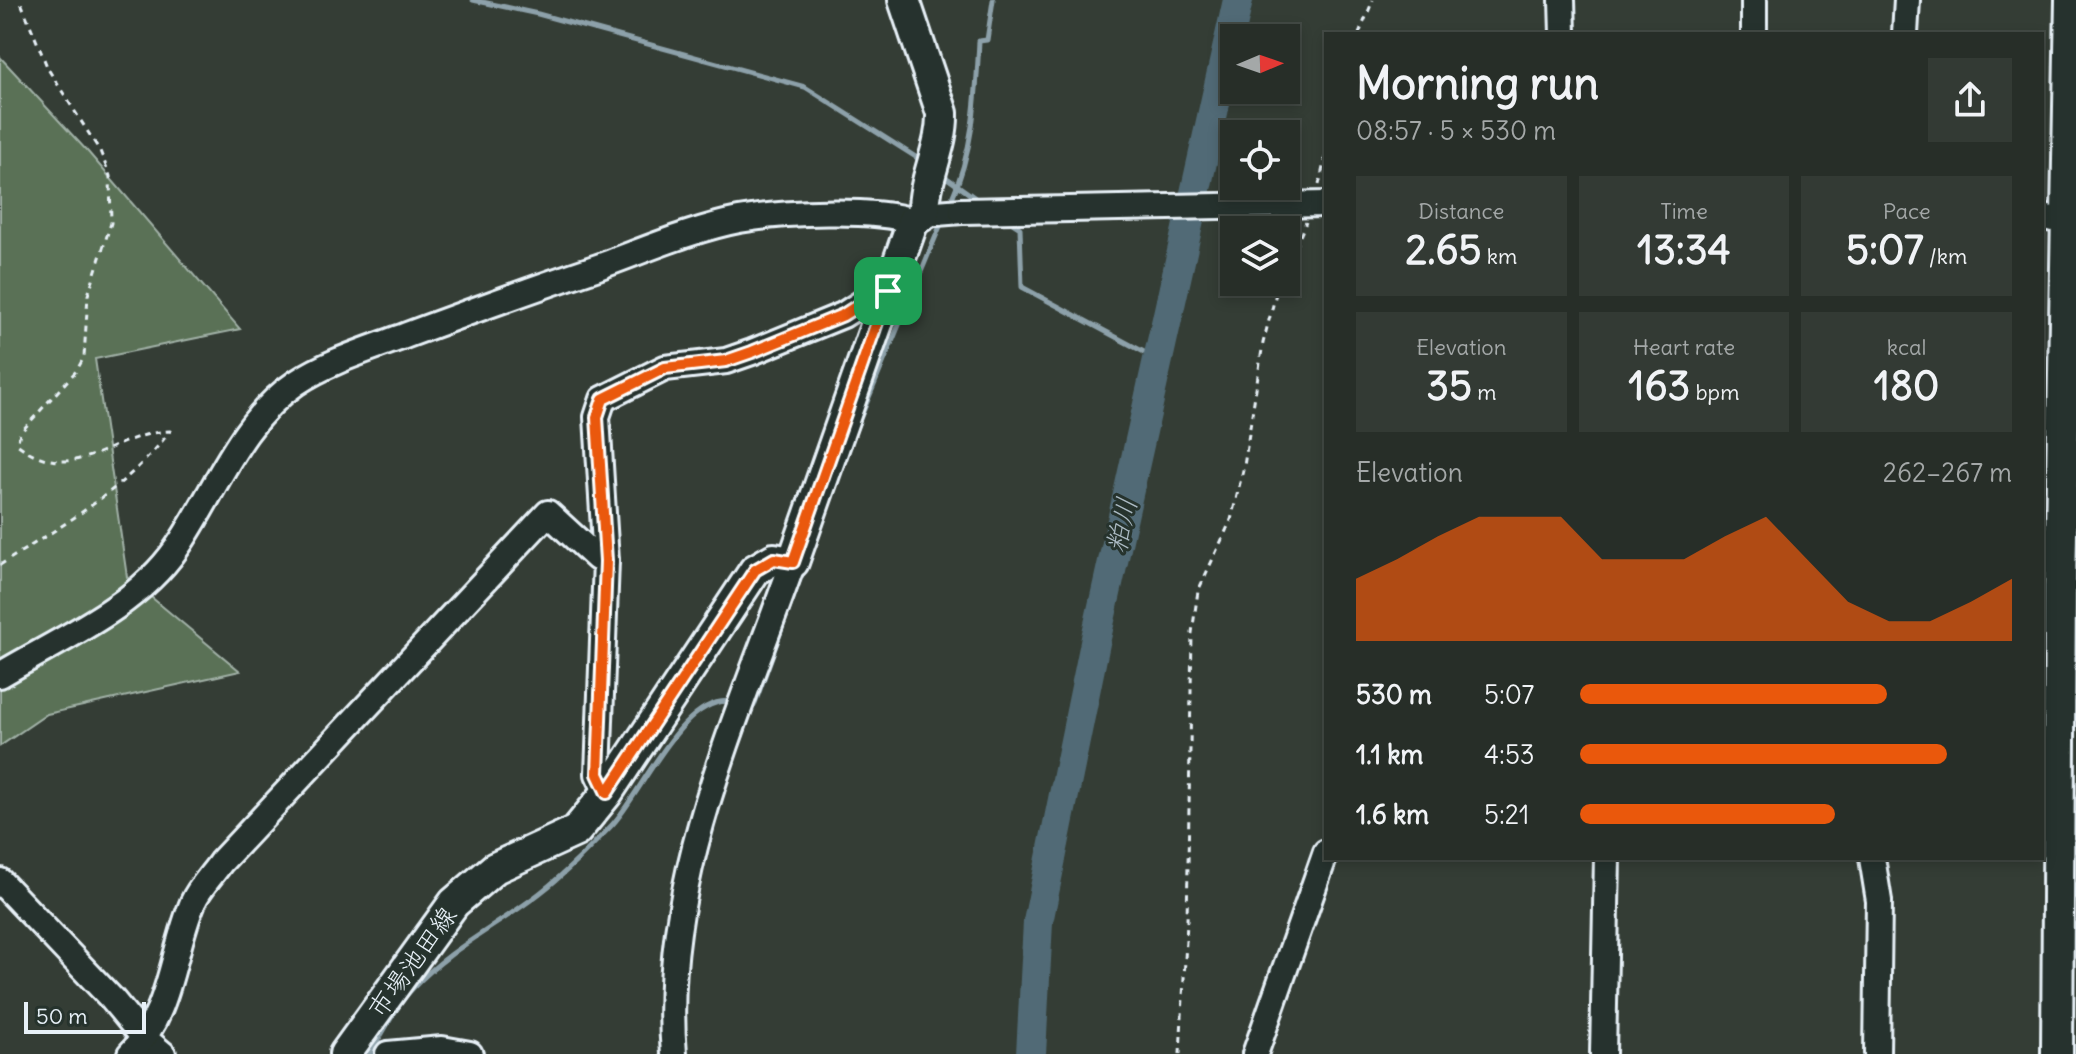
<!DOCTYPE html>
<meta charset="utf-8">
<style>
body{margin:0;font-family:Delius,"Klee One",sans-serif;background:#333a34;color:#f1f3f6;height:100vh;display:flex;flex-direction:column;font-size:30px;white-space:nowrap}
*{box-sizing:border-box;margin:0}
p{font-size:26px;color:#a4a8a8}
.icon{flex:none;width:44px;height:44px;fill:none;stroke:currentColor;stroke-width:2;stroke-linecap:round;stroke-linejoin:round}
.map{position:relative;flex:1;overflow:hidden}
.panel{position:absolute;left:1324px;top:32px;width:720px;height:828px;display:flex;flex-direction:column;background:#272e28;border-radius:0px;box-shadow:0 4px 12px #0003,0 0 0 2px #434a45}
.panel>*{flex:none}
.needle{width:52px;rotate:88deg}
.controls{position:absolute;left:1220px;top:24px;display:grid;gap:16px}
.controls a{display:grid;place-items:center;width:80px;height:80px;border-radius:0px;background:#272e28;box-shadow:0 4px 12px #0003,0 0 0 2px #434a45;font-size:40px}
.scale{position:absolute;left:24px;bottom:20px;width:122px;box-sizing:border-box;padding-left:8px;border:4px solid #e8f1f8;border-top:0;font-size:22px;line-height:28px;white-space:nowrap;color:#e8f1f8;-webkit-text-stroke:6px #26332d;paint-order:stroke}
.pin{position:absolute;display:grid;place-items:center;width:68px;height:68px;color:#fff;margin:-34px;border-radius:16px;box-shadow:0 4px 12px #0006}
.round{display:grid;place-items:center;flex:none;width:84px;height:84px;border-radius:0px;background:#333a34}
.summary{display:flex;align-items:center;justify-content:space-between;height:136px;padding:0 32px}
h1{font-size:44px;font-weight:800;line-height:60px}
.figures{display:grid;grid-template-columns:repeat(3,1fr);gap:12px;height:136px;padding:8px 32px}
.figures div{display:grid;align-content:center;border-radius:0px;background:#333a34;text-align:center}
.figures b{font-size:40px;font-weight:800}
.figures small{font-size:22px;font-weight:400}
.figures p{font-size:22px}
.chart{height:224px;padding:16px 32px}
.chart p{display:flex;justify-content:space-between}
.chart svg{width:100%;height:144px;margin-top:8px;fill:#ea580c;opacity:.7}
ul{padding:0 32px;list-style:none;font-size:26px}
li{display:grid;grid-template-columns:128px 96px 1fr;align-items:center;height:60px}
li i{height:20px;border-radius:10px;background:#ea580c}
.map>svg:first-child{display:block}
.green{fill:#5a7156;stroke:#a1b1a7;stroke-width:2}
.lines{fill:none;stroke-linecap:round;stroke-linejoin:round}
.stream{stroke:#8da1aa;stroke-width:5}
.river{stroke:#516b76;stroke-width:30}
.minor-casing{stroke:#e8f1f8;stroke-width:30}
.major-casing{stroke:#e8f1f8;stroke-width:36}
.path{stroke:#e8f1f8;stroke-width:3;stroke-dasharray:6 6;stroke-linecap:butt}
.minor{stroke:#26332d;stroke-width:24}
.major{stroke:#26332d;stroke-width:30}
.minor-bridge-casing{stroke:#e8f1f8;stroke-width:30;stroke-linecap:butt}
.minor-bridge{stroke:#26332d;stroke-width:24}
.route-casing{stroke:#fff;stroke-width:16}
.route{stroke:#ea580c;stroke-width:10}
.labels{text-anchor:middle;stroke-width:6;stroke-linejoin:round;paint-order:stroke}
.street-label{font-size:26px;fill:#e8f1f8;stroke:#26332d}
.water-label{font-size:28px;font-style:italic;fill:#acbbc4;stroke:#26332d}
</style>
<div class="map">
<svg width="2076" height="1054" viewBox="0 0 2076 1054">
<rect width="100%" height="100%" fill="#343d35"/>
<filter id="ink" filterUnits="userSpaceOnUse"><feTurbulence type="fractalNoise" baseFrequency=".0125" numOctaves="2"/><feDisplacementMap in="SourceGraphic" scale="16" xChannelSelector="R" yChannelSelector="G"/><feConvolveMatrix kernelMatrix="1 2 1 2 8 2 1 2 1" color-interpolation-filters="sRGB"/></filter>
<g filter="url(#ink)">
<polygon class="green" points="0,57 88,152 240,329 95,359 127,577 240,671 47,714 0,746"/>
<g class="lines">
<g class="stream">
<polyline points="473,0 538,14 805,87 922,161"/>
<polyline points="940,173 981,202"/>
<path d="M950,203C974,150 976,98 979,41L987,40L993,0"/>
<polyline points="1006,219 1020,228 1022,287 1159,360"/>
<polyline points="850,443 943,219"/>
<polyline points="747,705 754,706 804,568"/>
<path d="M370,1054C384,1032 395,1007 413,988C449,949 499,925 540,893C566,873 589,849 611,826C641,796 683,691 734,702"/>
</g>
<polyline class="river" points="1031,1054 1038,922 1096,638 1238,0"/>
<g class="minor-casing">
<g id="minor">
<polyline points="1562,0 1563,34"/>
<polyline points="1754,34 1754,0"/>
<polyline points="1905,34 1907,0"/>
<polyline points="924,214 962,211"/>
<polyline points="2042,217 2076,223"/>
<path d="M0,675C60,639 135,608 176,549C214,495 238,422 296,383C329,361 370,349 407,335C469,312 532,289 595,268C640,252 692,229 739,220C782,212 873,208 913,221"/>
<polyline points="607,793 598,774 606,561 597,417 603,399 665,368 726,361 752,352 843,315 879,292 888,291"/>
<polyline points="1872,858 1879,901 1877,1054"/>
<polyline points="0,881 112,999 145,1039 163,1054"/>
<path d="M130,1054C172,1012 171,954 193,902C199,888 212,875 221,862L548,513L597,558L606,561"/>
<polyline points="388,1054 442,1049 470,1054"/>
<path d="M674,1054C659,884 738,718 793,562"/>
<polyline points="1255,1054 1326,852"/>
<polyline points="1603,1054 1607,858"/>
</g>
</g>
<g class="major-casing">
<g id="major">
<path d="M345,1054L454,903L495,868L576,831L607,793L755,570L774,559L793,562L913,221L924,214C923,179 943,148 942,113L904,0"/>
<polyline points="2057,1054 2060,587 2071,0"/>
</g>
</g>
<g class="path">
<polyline points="1359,34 1373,0"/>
<polyline points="1319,185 1326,154"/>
<polyline points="1286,269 1306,222"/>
<path d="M0,565C60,527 128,488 170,431C112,433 75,488 17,444L20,433L77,370L84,357L88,295L111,223L110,176L100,151L48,69L20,0"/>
<polyline points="1180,1054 1187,922 1192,633 1198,591 1231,520 1244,466 1263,343 1279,282"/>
</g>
<use href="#minor" class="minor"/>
<use href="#major" class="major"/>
<g class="minor-bridge-casing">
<polyline id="minor-bridge" points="962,211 1326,204"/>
</g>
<use href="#minor-bridge" class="minor-bridge"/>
</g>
</g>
<g class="lines" filter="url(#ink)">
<g class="route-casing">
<polygon id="route" points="888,291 793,562 774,559 755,570 607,793 598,774 606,561 597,417 603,399 665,368 726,361 752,352 843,315 879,292"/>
</g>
<use href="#route" class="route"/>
</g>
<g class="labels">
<g class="street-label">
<text transform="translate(412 962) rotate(-54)" y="9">市場池田線</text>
</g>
<g class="water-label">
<text transform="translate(1121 525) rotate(-77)" y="10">粕川</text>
</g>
</g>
</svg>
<div class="controls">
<a><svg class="needle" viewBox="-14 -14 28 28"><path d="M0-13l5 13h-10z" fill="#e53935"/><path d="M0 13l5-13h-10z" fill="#a4a8a8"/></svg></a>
<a><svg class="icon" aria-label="locate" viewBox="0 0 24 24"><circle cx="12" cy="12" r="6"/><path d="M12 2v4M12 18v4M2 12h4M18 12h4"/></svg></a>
<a><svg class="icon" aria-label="layers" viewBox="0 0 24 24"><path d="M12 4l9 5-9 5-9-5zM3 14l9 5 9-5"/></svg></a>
</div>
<div class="scale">50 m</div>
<div class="pin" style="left:888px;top:291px;background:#1e9e55"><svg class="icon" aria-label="arrive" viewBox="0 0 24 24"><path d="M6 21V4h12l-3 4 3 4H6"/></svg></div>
<section class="panel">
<div class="summary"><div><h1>Morning run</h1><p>08:57 · 5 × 530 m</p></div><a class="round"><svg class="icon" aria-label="share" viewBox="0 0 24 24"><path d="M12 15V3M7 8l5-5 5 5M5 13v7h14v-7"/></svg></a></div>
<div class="figures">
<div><p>Distance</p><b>2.65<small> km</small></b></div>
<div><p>Time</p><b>13:34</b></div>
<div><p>Pace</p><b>5:07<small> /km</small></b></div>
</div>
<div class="figures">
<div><p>Elevation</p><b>35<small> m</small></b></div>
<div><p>Heart rate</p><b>163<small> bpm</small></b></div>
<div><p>kcal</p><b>180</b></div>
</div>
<div class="chart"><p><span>Elevation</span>262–267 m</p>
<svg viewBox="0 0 160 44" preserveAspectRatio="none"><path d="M0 44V25L10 19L20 12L30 6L40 6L50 6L60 19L70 19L80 19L90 12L100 6L110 19L120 32L130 38L140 38L150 32L160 25V44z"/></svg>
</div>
<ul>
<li><b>530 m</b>5:07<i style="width:71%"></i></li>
<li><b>1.1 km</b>4:53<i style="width:85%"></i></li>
<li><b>1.6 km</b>5:21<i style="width:59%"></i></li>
</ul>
</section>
</div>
